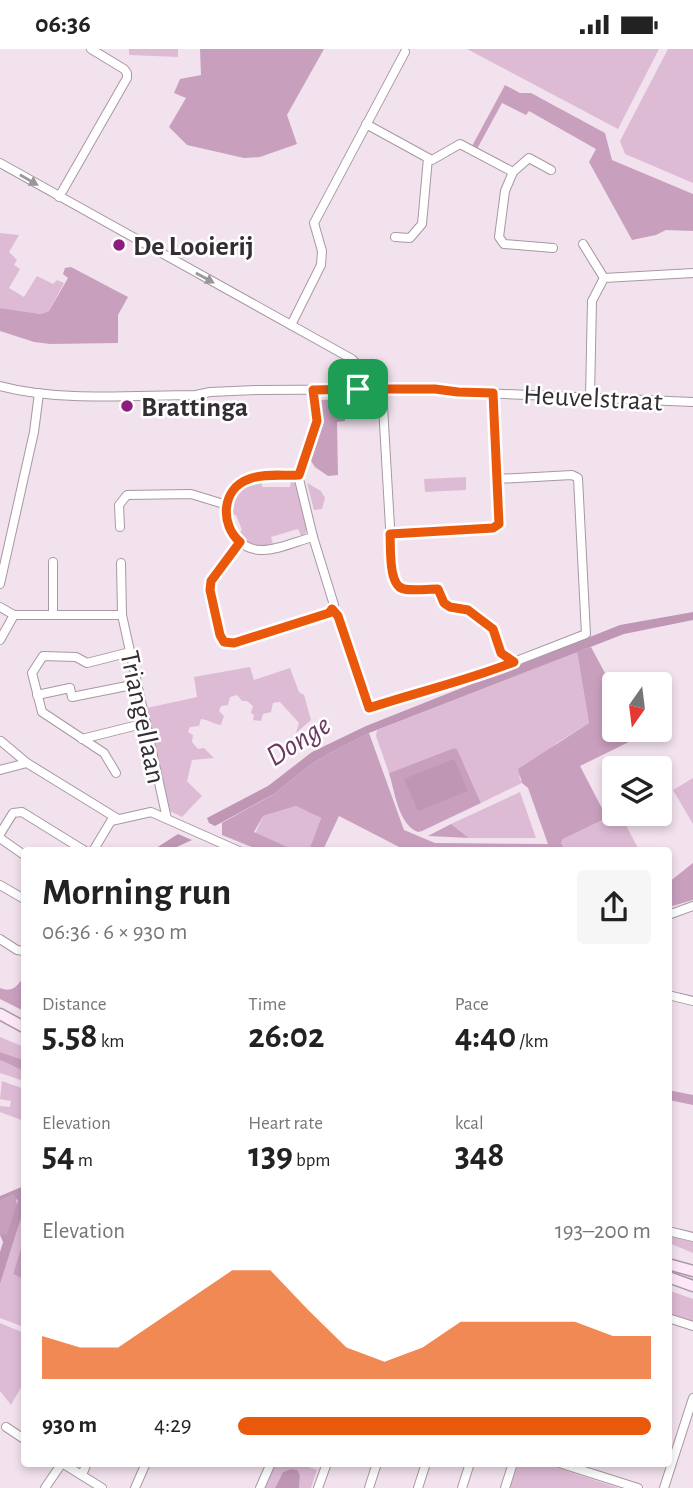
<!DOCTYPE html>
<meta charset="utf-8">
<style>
body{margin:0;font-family:"Alegreya Sans",sans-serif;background:#f6f6f6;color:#222;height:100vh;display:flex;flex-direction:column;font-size:26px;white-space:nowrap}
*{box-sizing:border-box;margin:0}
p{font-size:23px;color:#767676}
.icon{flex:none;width:38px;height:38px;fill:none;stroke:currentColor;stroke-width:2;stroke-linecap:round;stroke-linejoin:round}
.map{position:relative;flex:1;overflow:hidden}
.sheet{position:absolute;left:21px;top:798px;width:651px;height:620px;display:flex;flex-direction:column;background:#fff;border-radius:7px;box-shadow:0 4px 10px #0003}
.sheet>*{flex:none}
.needle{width:46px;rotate:194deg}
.controls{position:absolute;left:602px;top:623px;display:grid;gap:14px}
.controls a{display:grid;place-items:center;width:70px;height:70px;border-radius:7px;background:#fff;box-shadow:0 4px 10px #0003;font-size:35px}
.pin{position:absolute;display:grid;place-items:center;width:60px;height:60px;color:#fff;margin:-30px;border-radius:14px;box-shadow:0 4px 10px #0006}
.round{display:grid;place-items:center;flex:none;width:74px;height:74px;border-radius:7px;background:#f6f6f6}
.head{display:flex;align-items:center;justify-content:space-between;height:119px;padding:0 21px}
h1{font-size:38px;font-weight:700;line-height:52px}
.stats{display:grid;grid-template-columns:repeat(3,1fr);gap:10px;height:119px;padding:7px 21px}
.stats div{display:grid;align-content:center}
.stats b{font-size:35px;font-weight:700}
.stats small{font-size:19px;font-weight:400}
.stats p{font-size:19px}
.chart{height:196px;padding:14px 21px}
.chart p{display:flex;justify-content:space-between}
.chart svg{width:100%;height:126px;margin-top:7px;fill:#ea580c;opacity:.7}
ul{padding:0 21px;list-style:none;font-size:23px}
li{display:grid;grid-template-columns:112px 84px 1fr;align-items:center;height:52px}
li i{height:18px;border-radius:9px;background:#ea580c}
.status{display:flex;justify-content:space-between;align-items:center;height:49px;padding:0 35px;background:#fff;direction:ltr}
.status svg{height:19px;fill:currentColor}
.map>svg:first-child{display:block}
.green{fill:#debbd5}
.forest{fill:#c8a0be}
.water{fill:#bf97b5}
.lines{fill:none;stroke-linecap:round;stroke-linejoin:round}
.street-casing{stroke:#a798a3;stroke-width:10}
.secondary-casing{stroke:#a798a3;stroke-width:13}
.street{stroke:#fff;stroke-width:8}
.secondary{stroke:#fee7f9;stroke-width:10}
.oneway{fill:#9a9699}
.route-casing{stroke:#fff;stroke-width:14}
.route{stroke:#ea580c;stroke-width:9}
.poi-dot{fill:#8e1c7d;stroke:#fff;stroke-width:2.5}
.labels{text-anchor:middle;stroke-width:5;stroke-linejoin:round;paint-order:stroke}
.poi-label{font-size:28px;font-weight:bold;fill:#342e33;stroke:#fff;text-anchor:start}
.street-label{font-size:28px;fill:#342e33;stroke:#fff}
.water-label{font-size:30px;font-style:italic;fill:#6c3861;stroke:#fff}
</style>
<div class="status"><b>06:36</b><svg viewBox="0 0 49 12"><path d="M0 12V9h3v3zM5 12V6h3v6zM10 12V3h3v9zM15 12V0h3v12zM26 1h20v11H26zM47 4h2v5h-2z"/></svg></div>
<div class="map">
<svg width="693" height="1439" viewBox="0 0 693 1439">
<rect width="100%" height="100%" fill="#f2e2ee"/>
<g class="green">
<polygon points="129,0 178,0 178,8 129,6"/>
<polygon points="467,0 659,0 618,80"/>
<polygon points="668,0 693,0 693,134 625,105 620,92"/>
<polygon points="0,184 19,186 9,203 17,211 14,216 20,220 9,239 24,248 37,227 53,235 57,231 64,234 49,262 41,265 0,259"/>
<polygon points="466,428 466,441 425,443 424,430"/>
<path d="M291,430L297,434L307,480L305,485L301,487L298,480L271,488L273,495C258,499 249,495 237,486L242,481L236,466H229C231,445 242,434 262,431V438H290Z"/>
<polygon points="307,434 321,442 325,449 322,460 314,461"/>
<polygon points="577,603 589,674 557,694 519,728 522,734 481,754 457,700 454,699 389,724 376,687 377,681"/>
<path d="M250,618L254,631L290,619L299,643L304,646L311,671L296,684L299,674L280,653L273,654L271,663L263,665L261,672L253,671L254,666L251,664L253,657L247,652H242L237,646L230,648L228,656L221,657L219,662L224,667L221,676C213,675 209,671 201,670L199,677L190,678L188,683L193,686L192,693L198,700L204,699L214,709L192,711L187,732L202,747L182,768L170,762L147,659L197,648L194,628Z"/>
<polygon points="693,729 693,775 673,741"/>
<polygon points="520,743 536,789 469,789 451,775"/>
<polygon points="296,757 321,769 309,801 294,801 255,785 263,767"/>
<polygon points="616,765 620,765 639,801 565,801 561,794 563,790"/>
<polygon points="0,988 24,998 24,1011 0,1003"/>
<polygon points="0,1011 24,1022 24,1032 0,1024"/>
<polygon points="2,1032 24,1040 24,1072 0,1063 0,1057 10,1058 11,1052 0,1050"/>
<polygon points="24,1160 24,1190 13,1225 21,1229 24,1220 24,1263 21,1277 0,1269 0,1235"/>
<polygon points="668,1187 693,1193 693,1204 669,1194"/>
<polygon points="668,1241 693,1250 693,1273 669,1265"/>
<polygon points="0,1274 24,1284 24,1333 11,1356 0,1342"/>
<polygon points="273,1414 297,1414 317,1421 311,1439 299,1439 300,1426 297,1421 291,1420 283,1423 275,1439 262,1439"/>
<polygon points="518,1414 542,1414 619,1439 510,1439"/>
</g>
<g class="forest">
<polygon points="200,0 324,0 287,66 297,95 260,108 244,109 187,96 169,78 186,49 174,44 180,30 201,26"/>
<polygon points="505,36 520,44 531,44 605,84 612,111 693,145 693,182 666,181 656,186 632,191 589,113 596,100 529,62 526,66 502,54 477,100 472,97"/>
<polygon points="71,218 128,248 118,266 118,294 50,295 34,293 0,282 0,259 41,265 49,262 68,229 63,225 65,219"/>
<polygon points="344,350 345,372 337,373 338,426 328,427 315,418 309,409 321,371 319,351"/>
<polygon points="591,598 614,641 614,681 635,681 639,688 580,717 607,769 563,790 561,794 565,801 405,801 339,767 323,801 309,801 321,769 296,757 263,767 254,783 294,801 259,801 222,786 222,774 274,745 310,716 330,704 369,684 404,781 435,794 548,795 528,739 522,734 518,720 589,674 577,603"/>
<path d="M454,699L457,700L481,754L422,782L418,783C398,775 395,743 389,724Z"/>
<polygon points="451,775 469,789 428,787"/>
<polygon points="693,814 693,851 669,858 669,833"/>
<path d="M24,926V962L0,950V939C13,944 18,937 24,926Z"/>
<polygon points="0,1003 24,1011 24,1022 0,1011"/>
<polygon points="668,1041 693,1046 693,1056 669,1051"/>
<polygon points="13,1146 16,1148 17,1156 6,1185 2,1187 0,1186 0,1152"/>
<polygon points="24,1190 24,1220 21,1229 13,1225"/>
</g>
<g class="water">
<polygon points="693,563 693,571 624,585 369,684 330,704 310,716 274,745 215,777 209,774 207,769 268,737 312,703 366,677 620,576"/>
<polygon points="454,710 468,742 418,762 404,730"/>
<polygon points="178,785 192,791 170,801 153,801"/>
<polygon points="24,1137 24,1160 0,1235 0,1203 3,1193 0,1186 6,1185 18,1152 13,1146 0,1152 0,1147"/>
<polygon points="291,1420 297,1421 300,1426 299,1439 275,1439 283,1423"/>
</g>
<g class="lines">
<g class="street-casing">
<g id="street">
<polyline points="366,75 428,109 422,175 410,189 395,188"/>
<polyline points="428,109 432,111 460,95 513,123 505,142 499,188 504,195 553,199"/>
<polyline points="0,114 352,310 356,314 358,340"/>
<polyline points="513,123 529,109 551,121"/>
<polyline points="59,148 127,29 127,24 124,20 91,0"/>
<polyline points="583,195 604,229"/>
<polyline points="291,276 321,216 322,202 314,174 405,3"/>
<path d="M0,337C61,353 133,346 196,346L210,343L257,341L435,340L458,343L693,353"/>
<path d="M382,340L393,530C402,545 422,540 438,540L444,554L450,558L469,561L493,581L501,604L514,613"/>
<polyline points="590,348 592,252 604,229 693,224"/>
<path d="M298,426C283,427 264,424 249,430C213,443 222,498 260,501C276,502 297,492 313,488L298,426L317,372L313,341"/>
<polyline points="120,478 119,456 127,446 191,445 227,456"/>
<polyline points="390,485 497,478 499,475 493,344"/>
<polyline points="313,488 334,556 332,560 338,567 369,659 424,641 470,630 586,585 578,429 572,426 497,430"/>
<polyline points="240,493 211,532 210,541 220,586 224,593 234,594 329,564 332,560"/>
<polyline points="121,514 122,566 167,770"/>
<polyline points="0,535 34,383 39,344"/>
<polyline points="0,558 14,566"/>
<polyline points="14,566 122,566"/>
<polyline points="53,566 53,513"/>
<polyline points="0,591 14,566"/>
<polyline points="37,646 70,639 72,648 137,635"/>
<polyline points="82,690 146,674"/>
<polyline points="1,692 27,714"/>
<polyline points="0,721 27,714 118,770"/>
<polyline points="116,724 104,704 42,663 32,624 43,607 76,608 87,614 130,603"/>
<polyline points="0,785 13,764 22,763 85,802"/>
<polyline points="0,789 24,806"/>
<polyline points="93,802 111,772 151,763 239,802"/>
<polyline points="0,836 24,850"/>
<polyline points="668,866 693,857"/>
<polyline points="0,890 17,901 24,902"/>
<polyline points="668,946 693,952"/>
<polyline points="668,1182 693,1188"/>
<polyline points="668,1269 693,1277"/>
<polyline points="6,1378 24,1390"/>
<polyline points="62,1414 102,1439"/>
<polyline points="559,1414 638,1439"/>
<polyline points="82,1426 87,1414"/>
<polyline points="45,1439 62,1414"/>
<polyline points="135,1439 146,1414"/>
<polyline points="260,1439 271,1414"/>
<polyline points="318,1439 327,1414"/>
<polyline points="369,1439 377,1414"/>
<polyline points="418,1439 426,1414"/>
<polyline points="462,1439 470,1414"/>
<polyline points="505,1439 513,1414"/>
<polyline points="664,1439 693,1349"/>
</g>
</g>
<g class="secondary-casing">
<g id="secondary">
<polyline points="0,965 24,978"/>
<polyline points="668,1215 693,1222"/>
<polyline points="668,1228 693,1237"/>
</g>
</g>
<use href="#street" class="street"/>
<use href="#secondary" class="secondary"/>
</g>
<defs><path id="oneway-solid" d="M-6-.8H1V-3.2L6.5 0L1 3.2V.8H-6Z" transform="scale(1.75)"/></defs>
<g class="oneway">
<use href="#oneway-solid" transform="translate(29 131) rotate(30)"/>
<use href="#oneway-solid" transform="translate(205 229) rotate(29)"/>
</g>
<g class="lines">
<g class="route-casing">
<path id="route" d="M358,340H435L458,343L493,344L499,475L493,479L390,485C391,499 388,537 404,540C414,542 427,540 438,540L444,554L450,558L468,561L493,580L501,604L514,613C466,632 417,643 369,659L338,567L332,560L329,564L234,594L224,593L220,586L210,541L211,532L240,493C220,476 221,440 249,430C264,424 283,427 299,426L317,372L313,341Z"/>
</g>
<use href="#route" class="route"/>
</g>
<g class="poi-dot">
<circle cx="119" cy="196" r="7"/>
<circle cx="127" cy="357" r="7"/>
</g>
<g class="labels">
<g class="poi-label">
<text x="133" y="206">De Looierij</text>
<text x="141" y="367">Brattinga</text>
</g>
<g class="street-label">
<text transform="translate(593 348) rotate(3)" y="10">Heuvelstraat</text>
<text transform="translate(144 668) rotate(78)" y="10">Triangellaan</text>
</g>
<g class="water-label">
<text transform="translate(298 691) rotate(-32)" y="10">Donge</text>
</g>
</g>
</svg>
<div class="controls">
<a><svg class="needle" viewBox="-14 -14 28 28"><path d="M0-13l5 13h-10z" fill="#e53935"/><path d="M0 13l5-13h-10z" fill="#767676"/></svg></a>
<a><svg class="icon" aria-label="layers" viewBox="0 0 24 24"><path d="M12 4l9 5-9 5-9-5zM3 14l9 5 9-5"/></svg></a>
</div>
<div class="pin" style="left:358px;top:340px;background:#1e9e55"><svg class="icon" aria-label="arrive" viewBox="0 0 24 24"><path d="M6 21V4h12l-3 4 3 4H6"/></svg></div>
<section class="sheet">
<div class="head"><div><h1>Morning run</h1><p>06:36 · 6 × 930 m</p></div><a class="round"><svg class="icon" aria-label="share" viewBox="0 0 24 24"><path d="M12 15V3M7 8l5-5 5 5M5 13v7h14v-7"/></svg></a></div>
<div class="stats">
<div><p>Distance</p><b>5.58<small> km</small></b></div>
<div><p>Time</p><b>26:02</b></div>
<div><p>Pace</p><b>4:40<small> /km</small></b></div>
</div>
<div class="stats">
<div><p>Elevation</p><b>54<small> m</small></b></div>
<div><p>Heart rate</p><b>139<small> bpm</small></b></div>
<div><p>kcal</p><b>348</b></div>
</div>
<div class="chart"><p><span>Elevation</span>193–200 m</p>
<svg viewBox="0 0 160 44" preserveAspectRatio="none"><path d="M0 44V29L10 33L20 33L30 24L40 15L50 6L60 6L70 20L80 33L90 38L100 33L110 24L120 24L130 24L140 24L150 29L160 29V44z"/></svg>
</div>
<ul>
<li><b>930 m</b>4:29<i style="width:100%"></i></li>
</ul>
</section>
</div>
